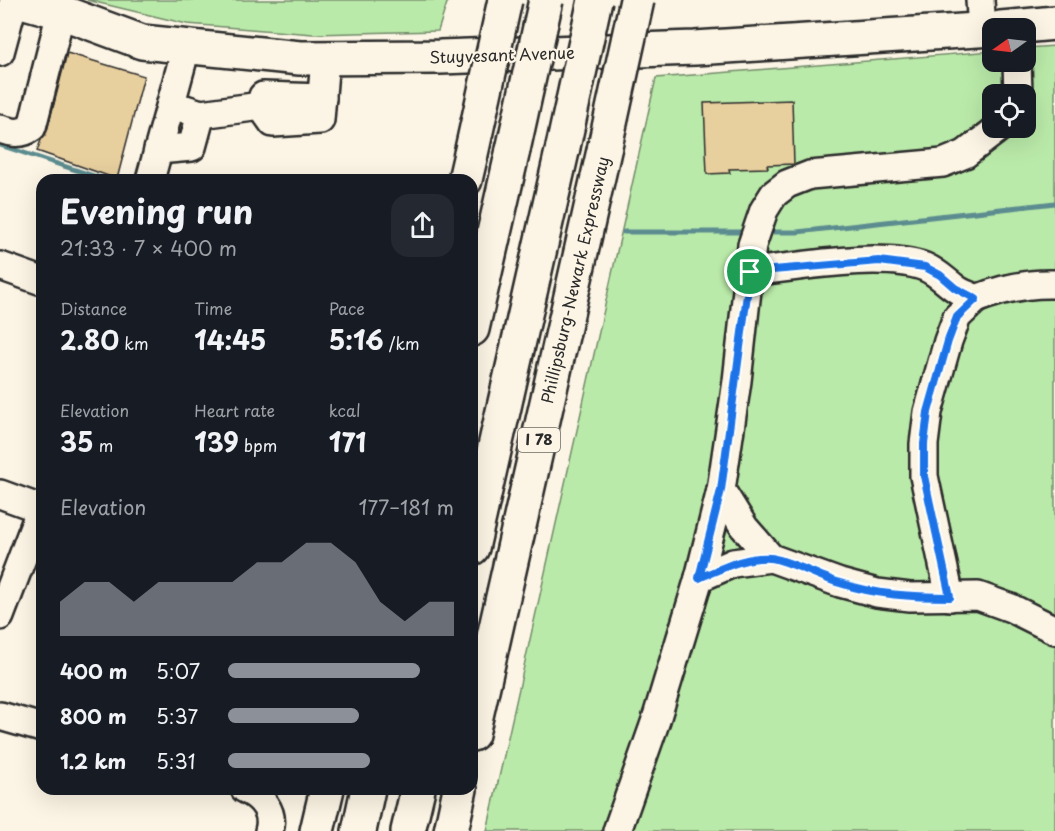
<!DOCTYPE html>
<meta charset="utf-8">
<style>
body{margin:0;font-family:"Playpen Sans",sans-serif;background:#242831;color:#f1f3f6;height:100vh;display:flex;flex-direction:column;font-size:22px;white-space:nowrap}
*{box-sizing:border-box;margin:0}
p{font-size:20px;color:#9ea1a6}
.icon{flex:none;width:33px;height:33px;fill:none;stroke:currentColor;stroke-width:2;stroke-linecap:round;stroke-linejoin:round}
.map{position:relative;flex:1;overflow:hidden}
.sheet{position:absolute;left:36px;top:174px;width:442px;height:621px;display:flex;flex-direction:column;background:#171b24;border-radius:18px;box-shadow:0 6px 24px #0002}
.sheet>*{flex:none}
.needle{width:39px;rotate:256deg}
.buttons{position:absolute;left:982px;top:18px;display:grid;gap:12px}
.buttons a{display:grid;place-items:center;width:54px;height:54px;border-radius:12px;background:#171b24;box-shadow:0 6px 24px #0002;font-size:30px}
.pin{position:absolute;display:grid;place-items:center;width:51px;height:51px;color:#fff;margin:-26px;border:3px solid #fff;border-radius:50%;box-shadow:0 2px 6px #0007}
.round{display:grid;place-items:center;flex:none;width:63px;height:63px;border-radius:18px;background:#242831}
.summary{display:flex;align-items:center;justify-content:space-between;height:102px;padding:0 24px}
h1{font-size:33px;font-weight:700;line-height:45px}
.stats{display:grid;grid-template-columns:repeat(3,1fr);gap:9px;height:102px;padding:6px 24px}
.stats div{display:grid;align-content:center}
.stats b{font-size:26px;font-weight:700}
.stats small{font-size:16px;font-weight:400}
.stats p{font-size:16px}
.chart{height:168px;padding:12px 24px}
.chart p{display:flex;justify-content:space-between}
.chart svg{width:100%;height:108px;margin-top:6px;fill:#8c9099;opacity:.7}
ul{padding:0 24px;list-style:none;font-size:20px}
li{display:grid;grid-template-columns:96px 72px 1fr;align-items:center;height:45px}
li i{height:15px;border-radius:8px;background:#8c9099}
.map>svg:first-child{display:block}
.green{fill:#baeaa9;stroke:#728a6a;stroke-width:1.5;fill-rule:evenodd}
.lines{fill:none;stroke-linecap:round;stroke-linejoin:round}
.stream{stroke:#5b8c8f;stroke-width:5}
.building{fill:#e8cf9e;stroke:#2b2b2b;stroke-width:1.5}
.minor-casing{stroke:#2b2b2b;stroke-width:32}
.major-casing{stroke:#2b2b2b;stroke-width:38}
.highway-casing{stroke:#2b2b2b;stroke-width:38}
.minor{stroke:#fcf5e5;stroke-width:27}
.major{stroke:#fcf5e5;stroke-width:33}
.highway{stroke:#fcf5e5;stroke-width:33}
.highway-bridge-casing{stroke:#2b2b2b;stroke-width:38;stroke-linecap:butt}
.highway-bridge{stroke:#fcf5e5;stroke-width:33}
.route-casing{stroke:#fff;stroke-width:12}
.route{stroke:#1a73e8;stroke-width:8}
.labels{text-anchor:middle;stroke-width:4.5;stroke-linejoin:round;paint-order:stroke}
.shield{fill:#fcf5e5;stroke:#6a6863;stroke-width:1.5}
.shield-label{font-size:15px;font-weight:bold;fill:#2b2b2b}
.street-label{font-size:16px;fill:#2b2b2b;stroke:#fcf5e5}
</style>
<div class="map">
<svg width="1055" height="831" viewBox="0 0 1055 831">
<rect width="100%" height="100%" fill="#fcf5e5"/>
<filter id="ink" filterUnits="userSpaceOnUse"><feTurbulence type="fractalNoise" baseFrequency=".0167" numOctaves="2"/><feDisplacementMap in="SourceGraphic" scale="12" xChannelSelector="R" yChannelSelector="G"/><feConvolveMatrix kernelMatrix="1 2 1 2 8 2 1 2 1" color-interpolation-filters="sRGB"/></filter>
<g filter="url(#ink)">
<g class="green">
<polygon points="87,0 448,0 438,31 313,34 187,24"/>
<path d="M1055,46V831H487L656,78L993,51V62H1026V48ZM993,94H1026V128H993Z"/>
</g>
<g class="lines">
<g class="stream">
<polyline points="0,145 106,180"/>
<polyline points="624,232 748,232"/>
<polyline points="763,232 797,232 1055,203"/>
</g>
</g>
<g class="building">
<polygon points="67,53 144,76 117,179 37,151 41,140 47,131"/>
<polygon points="792,100 794,164 767,165 768,168 729,169 730,173 707,174 704,103"/>
</g>
<g class="lines">
<g class="minor-casing">
<g id="minor">
<polyline points="980,0 982,30"/>
<polyline points="0,52 14,0"/>
<polyline points="1017,62 1018,94"/>
<polyline points="261,106 263,96 322,98"/>
<polyline points="201,114 261,106 273,123 320,120 325,58"/>
<polyline points="999,128 965,154 943,163 810,175 787,184 774,194 764,210 752,245 737,381 721,490 744,527 771,558 840,583 877,593 910,597 978,596 1011,608 1055,630"/>
<path d="M0,129C13,133 21,135 32,127L61,12"/>
<polyline points="158,150 192,147 201,114 185,109"/>
<polyline points="150,180 186,48"/>
<polyline points="0,266 42,281"/>
<path d="M750,272C797,267 882,251 925,267C937,272 945,281 955,288C961,293 969,295 976,299C1001,289 1028,283 1055,284"/>
<polyline points="0,494 41,509"/>
<polyline points="699,578 733,563 771,558"/>
<polyline points="950,597 924,476 924,444 928,412 948,341 957,317 976,299"/>
<polyline points="0,616 42,506"/>
<polyline points="0,716 42,728"/>
<path d="M245,789C261,797 275,811 269,831"/>
<polyline points="617,831 656,720 699,578 721,490"/>
</g>
</g>
<g class="major-casing">
<g id="major">
<polyline points="18,0 61,12 142,42 300,58 440,57 695,48 993,29"/>
<polyline points="1001,28 1055,23"/>
</g>
</g>
<g class="highway-casing">
<g id="highway">
<polyline points="465,180 471,154"/>
<polyline points="472,329 513,150"/>
<polyline points="472,548 563,147"/>
<polyline points="472,734 605,146"/>
<polyline points="317,831 327,789"/>
<polyline points="359,831 368,789"/>
<polyline points="408,831 418,789"/>
<polyline points="451,831 460,789"/>
</g>
</g>
<use href="#minor" class="minor"/>
<use href="#major" class="major"/>
<use href="#highway" class="highway"/>
<g class="highway-bridge-casing">
<g id="highway-bridge">
<polyline points="605,146 637,0"/>
<polyline points="563,147 595,0"/>
<polyline points="513,150 546,0"/>
<polyline points="471,154 505,0"/>
</g>
</g>
<use href="#highway-bridge" class="highway-bridge"/>
</g>
</g>
<g class="lines" filter="url(#ink)">
<g class="route-casing">
<path id="route" d="M879,261L925,267L940,275L955,288L976,299L957,317L948,341L928,412L924,444V476L950,597C912,597 876,595 840,583C822,578 786,559 770,558C745,556 721,569 699,578L721,490L750,272Z"/>
</g>
<use href="#route" class="route"/>
</g>
<g class="labels">
<rect class="shield" x="518" y="428" width="42" height="24" rx="4.5"/>
<g class="shield-label">
<text x="539" y="445">I 78</text>
</g>
<g class="street-label">
<text transform="translate(502 55) rotate(-2)" y="6">Stuyvesant Avenue</text>
<text transform="translate(575 280) rotate(-77)" y="6">Phillipsburg-Newark Expressway</text>
</g>
</g>
</svg>
<div class="buttons">
<a><svg class="needle" viewBox="-14 -14 28 28"><path d="M0-13l5 13h-10z" fill="#e53935"/><path d="M0 13l5-13h-10z" fill="#9ea1a6"/></svg></a>
<a><svg class="icon" aria-label="locate" viewBox="0 0 24 24"><circle cx="12" cy="12" r="6"/><path d="M12 2v4M12 18v4M2 12h4M18 12h4"/></svg></a>
</div>
<div class="pin" style="left:750px;top:272px;background:#1e9e55"><svg class="icon" aria-label="arrive" viewBox="0 0 24 24"><path d="M6 21V4h12l-3 4 3 4H6"/></svg></div>
<section class="sheet">
<div class="summary"><div><h1>Evening run</h1><p>21:33 · 7 × 400 m</p></div><a class="round"><svg class="icon" aria-label="share" viewBox="0 0 24 24"><path d="M12 15V3M7 8l5-5 5 5M5 13v7h14v-7"/></svg></a></div>
<div class="stats">
<div><p>Distance</p><b>2.80<small> km</small></b></div>
<div><p>Time</p><b>14:45</b></div>
<div><p>Pace</p><b>5:16<small> /km</small></b></div>
</div>
<div class="stats">
<div><p>Elevation</p><b>35<small> m</small></b></div>
<div><p>Heart rate</p><b>139<small> bpm</small></b></div>
<div><p>kcal</p><b>171</b></div>
</div>
<div class="chart"><p><span>Elevation</span>177–181 m</p>
<svg viewBox="0 0 160 44" preserveAspectRatio="none"><path d="M0 44V30L10 22L20 22L30 30L40 22L50 22L60 22L70 22L80 14L90 14L100 6L110 6L120 14L130 30L140 38L150 30L160 30V44z"/></svg>
</div>
<ul>
<li><b>400 m</b>5:07<i style="width:85%"></i></li>
<li><b>800 m</b>5:37<i style="width:58%"></i></li>
<li><b>1.2 km</b>5:31<i style="width:63%"></i></li>
</ul>
</section>
</div>
